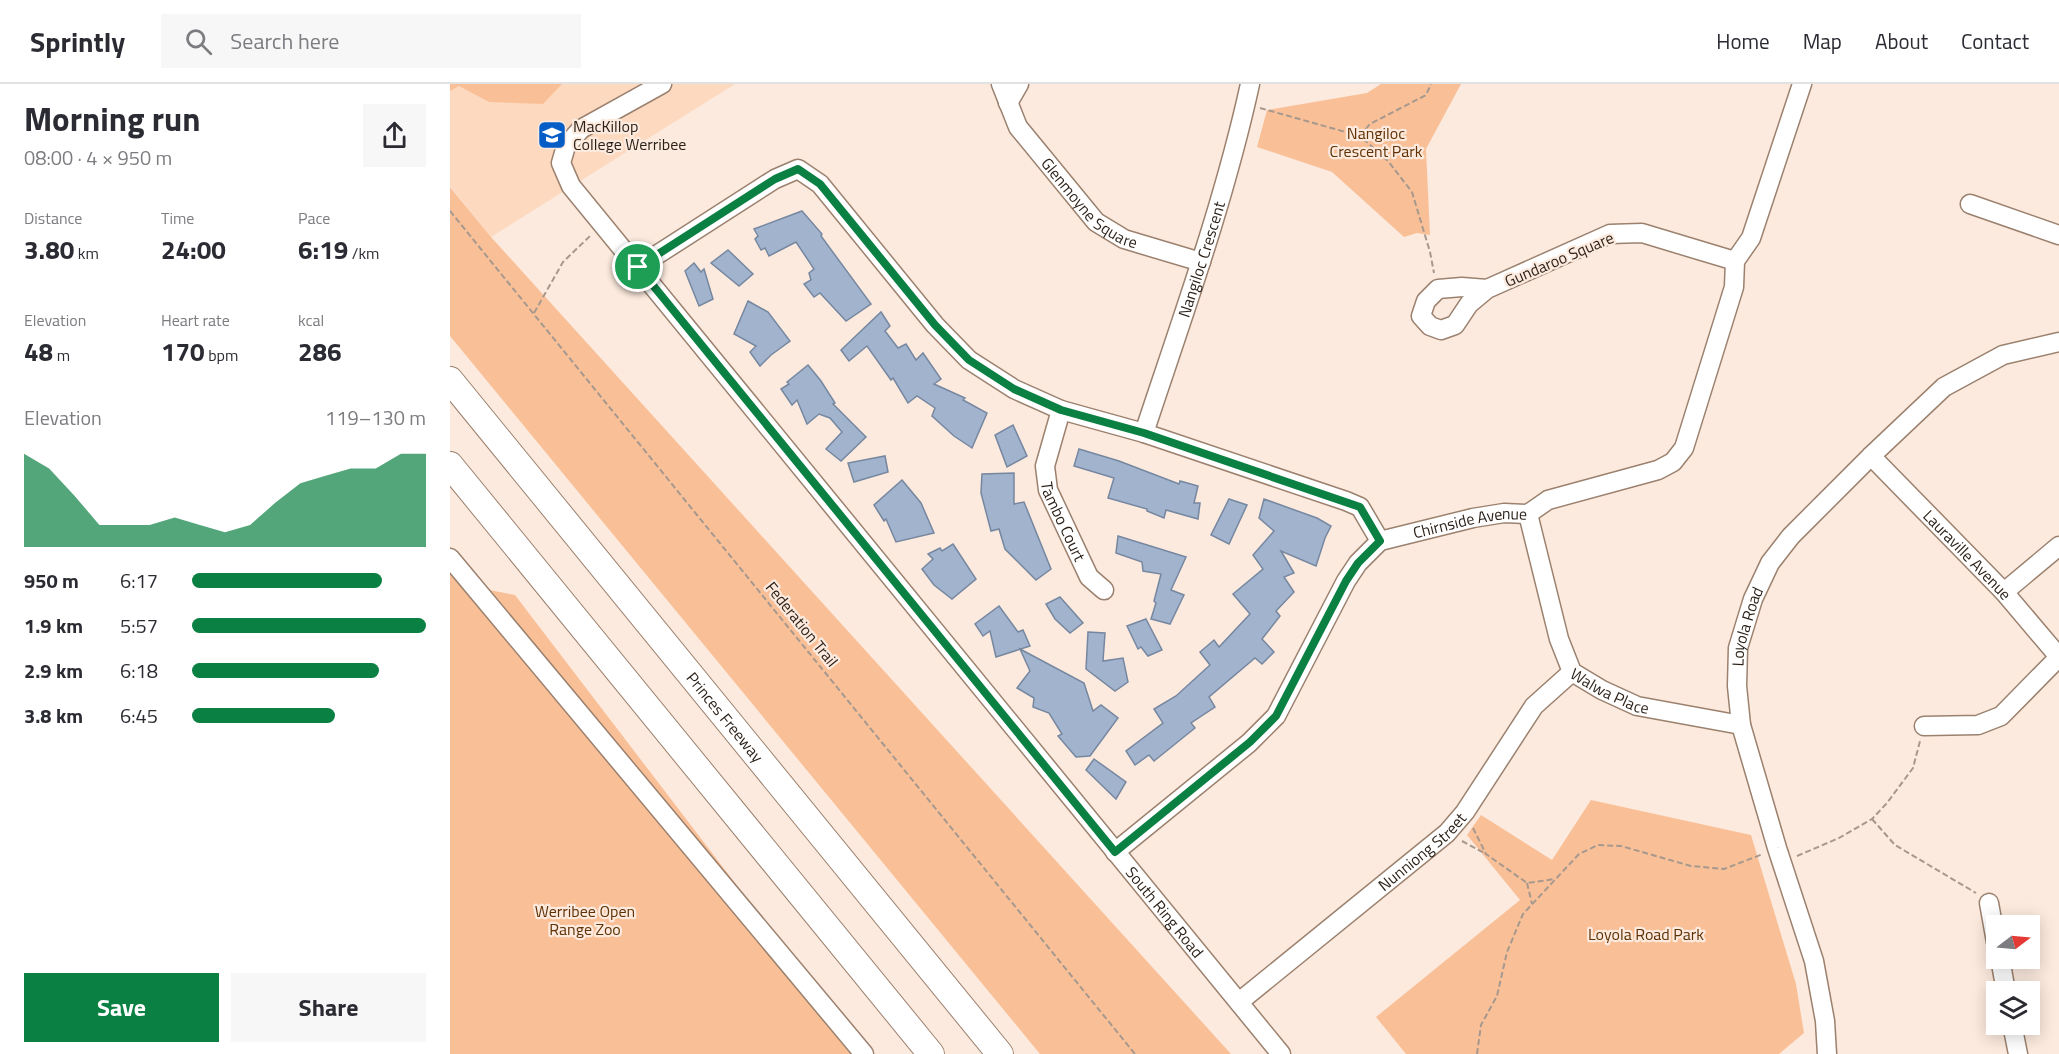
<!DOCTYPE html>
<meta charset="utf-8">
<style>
body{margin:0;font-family:"Titillium Web",sans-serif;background:#f7f7f7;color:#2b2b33;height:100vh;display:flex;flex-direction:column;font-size:22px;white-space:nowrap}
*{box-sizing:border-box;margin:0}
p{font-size:20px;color:#7c7c81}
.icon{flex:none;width:33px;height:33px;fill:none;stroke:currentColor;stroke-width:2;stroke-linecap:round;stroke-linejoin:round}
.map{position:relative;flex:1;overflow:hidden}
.details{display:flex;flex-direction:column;background:#fff;width:450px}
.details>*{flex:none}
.needle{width:39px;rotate:74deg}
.tools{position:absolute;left:1536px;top:831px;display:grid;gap:12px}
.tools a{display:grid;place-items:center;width:54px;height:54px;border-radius:0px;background:#fff;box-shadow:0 3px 15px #0003;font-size:30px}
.pin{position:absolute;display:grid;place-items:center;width:51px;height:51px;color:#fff;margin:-26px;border:3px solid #fff;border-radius:50%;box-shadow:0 2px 6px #0007}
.round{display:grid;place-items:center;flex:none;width:63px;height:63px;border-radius:0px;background:#f7f7f7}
.overview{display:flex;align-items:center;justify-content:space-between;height:102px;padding:0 24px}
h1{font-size:33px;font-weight:700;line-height:45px}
.stats{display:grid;grid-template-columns:repeat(3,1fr);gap:9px;height:102px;padding:6px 24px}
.stats div{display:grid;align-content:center}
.stats b{font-size:26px;font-weight:700}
.stats small{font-size:16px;font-weight:400}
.stats p{font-size:16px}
.chart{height:168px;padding:12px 24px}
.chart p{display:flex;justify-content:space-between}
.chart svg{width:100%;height:108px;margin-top:6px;fill:#0b8043;opacity:.7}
.primary-button{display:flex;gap:12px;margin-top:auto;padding:12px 24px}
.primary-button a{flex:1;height:69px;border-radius:0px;background:#0b8043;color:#fff;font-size:24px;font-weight:700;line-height:69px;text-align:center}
.primary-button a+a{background:#f7f7f7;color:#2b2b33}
ul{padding:0 24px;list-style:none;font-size:20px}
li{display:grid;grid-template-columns:96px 72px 1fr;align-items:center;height:45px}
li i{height:15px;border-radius:8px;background:#0b8043}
header{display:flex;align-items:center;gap:36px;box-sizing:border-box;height:84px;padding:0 30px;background:#fff;border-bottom:2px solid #e1e1e2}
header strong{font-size:28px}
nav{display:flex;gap:33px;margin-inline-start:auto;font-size:21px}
.search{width:420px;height:54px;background:#f7f7f7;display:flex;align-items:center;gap:15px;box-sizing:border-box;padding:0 21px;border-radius:0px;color:#7c7c81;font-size:22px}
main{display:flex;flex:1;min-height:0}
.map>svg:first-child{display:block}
.built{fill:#fdd9c0}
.green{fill:#f9c098}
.building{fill:#a2b3ce;stroke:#7687a0;stroke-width:1.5}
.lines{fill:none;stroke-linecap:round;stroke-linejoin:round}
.minor-casing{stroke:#9b816e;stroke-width:21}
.highway-casing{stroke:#9b816e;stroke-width:28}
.path{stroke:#a7988e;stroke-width:2;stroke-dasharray:6 3;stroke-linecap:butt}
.minor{stroke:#fff;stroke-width:18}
.highway{stroke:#fff;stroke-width:26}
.route-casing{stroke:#fff;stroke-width:12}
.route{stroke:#0b8043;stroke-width:8}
.labels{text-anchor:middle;stroke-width:4.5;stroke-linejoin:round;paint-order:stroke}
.poi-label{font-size:16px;fill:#291f17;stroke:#fceade;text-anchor:start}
.park-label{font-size:16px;fill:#5f3104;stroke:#fceade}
.street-label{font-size:16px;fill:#291f17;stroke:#fceade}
</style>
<header>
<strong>Sprintly</strong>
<div class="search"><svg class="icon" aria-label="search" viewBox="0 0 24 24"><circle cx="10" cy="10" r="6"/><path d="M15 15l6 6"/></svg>Search here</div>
<nav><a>Home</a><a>Map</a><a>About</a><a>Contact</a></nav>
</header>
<main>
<section class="details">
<div class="overview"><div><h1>Morning run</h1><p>08:00 · 4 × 950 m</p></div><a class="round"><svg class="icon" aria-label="share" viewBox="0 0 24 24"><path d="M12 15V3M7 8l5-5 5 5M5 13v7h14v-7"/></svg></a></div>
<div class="stats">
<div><p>Distance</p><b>3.80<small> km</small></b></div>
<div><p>Time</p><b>24:00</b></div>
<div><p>Pace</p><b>6:19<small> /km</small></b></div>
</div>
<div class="stats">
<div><p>Elevation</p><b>48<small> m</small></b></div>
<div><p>Heart rate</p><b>170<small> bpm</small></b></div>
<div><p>kcal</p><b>286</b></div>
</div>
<div class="chart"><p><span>Elevation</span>119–130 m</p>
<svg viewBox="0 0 160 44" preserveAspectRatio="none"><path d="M0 44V6L10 12L20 23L30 35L40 35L50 35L60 32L70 35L80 38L90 35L100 26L110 18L120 15L130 12L140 12L150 6L160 6V44z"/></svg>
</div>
<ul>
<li><b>950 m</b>6:17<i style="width:81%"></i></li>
<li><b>1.9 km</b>5:57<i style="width:100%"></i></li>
<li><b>2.9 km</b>6:18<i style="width:80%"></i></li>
<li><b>3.8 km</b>6:45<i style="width:61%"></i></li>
</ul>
<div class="primary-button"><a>Save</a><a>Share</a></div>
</section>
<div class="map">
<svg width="1609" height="970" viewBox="0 0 1609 970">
<rect width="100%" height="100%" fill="#fceade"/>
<polygon class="built" points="0,0 285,0 41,153 0,102"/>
<g class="green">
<polygon points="0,0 112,0 93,20 39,18 9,2 0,7"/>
<polygon points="931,0 1011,0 976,65 980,151 967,149 954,153 882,88 807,63 817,26 917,9"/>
<polygon points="0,103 41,153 781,970 590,970 0,252"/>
<polygon points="0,463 34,505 65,511 343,875 422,970 0,970"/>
<polygon points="1141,716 1301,751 1346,900 1354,949 1329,970 956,970 926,933 1070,816 1017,751 1031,731 1102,776"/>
</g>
<g class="building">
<polygon points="352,127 372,150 371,152 421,220 396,237 370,209 364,213 354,200 361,196 359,189 364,185 346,158 319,172 315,164 311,166 305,155 308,152 304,145"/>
<polygon points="278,166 303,190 289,202 261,179"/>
<polygon points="244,179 251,188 254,185 263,215 249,222 235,187"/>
<polygon points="298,217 318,228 340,257 321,271 310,282 300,268 306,262 284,250"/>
<polygon points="431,228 440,242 435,247 448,264 456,260 466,276 473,269 491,295 484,300 515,314 513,316 537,329 522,364 504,352 482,332 485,324 467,312 458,319 443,294 441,296 417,262 399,277 391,266"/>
<polygon points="358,281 371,297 385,319 383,320 416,353 391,377 376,365 392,348 380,334 369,330 357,340 347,316 342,321 331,305 339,300 337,298"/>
<polygon points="563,341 577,372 557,383 545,351"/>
<polygon points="629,365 669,377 729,400 730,397 748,402 744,419 750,419 748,435 716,426 714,434 697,427 697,425 658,414 664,394 624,382"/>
<polygon points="435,372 438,388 404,398 398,379"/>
<polygon points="564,389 564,420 574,418 601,485 586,496 555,465 549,445 541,447 531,409 532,390"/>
<polygon points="452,396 471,419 484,449 446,458 436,435 434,437 424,421"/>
<polygon points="779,415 797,421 779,460 761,451"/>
<polygon points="814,415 867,434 881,442 875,454 866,482 831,467 844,489 834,493 844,508 826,527 830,532 812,555 824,568 812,580 805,574 759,613 765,623 741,639 745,644 704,677 699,671 685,681 676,667 713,639 704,625 726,612 760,581 750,568 764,556 769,563 800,530 783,510 813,485 803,471 824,447 809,434"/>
<polygon points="668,452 736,473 721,506 734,511 720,540 701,535 706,519 704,517 711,490 693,487 692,478 666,469"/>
<polygon points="503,460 526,495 502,515 484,501 472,485 483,475 478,470 490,464 492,467"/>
<polygon points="610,513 633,539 620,549 605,535 596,520"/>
<polygon points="549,522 568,548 573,546 580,562 546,573 540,547 533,552 525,540"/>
<polygon points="696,535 712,566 698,572 691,563 688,565 677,542"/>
<polygon points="638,548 655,549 653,577 673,574 678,598 665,607 636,585"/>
<polygon points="570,565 634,599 643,627 651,621 668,634 640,672 626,673 608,652 612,650 599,629 583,623 584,614 567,604 580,587"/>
<polygon points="644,675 676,698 666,715 636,686"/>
</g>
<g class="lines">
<g class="minor-casing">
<g id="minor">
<path id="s1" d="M212,0L131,45L116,62L111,79L121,102L831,970"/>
<path id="s2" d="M551,0L568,43L646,138L674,155L751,178"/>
<polyline points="558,19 569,0"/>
<polyline points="1520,120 1609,151"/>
<polyline points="188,183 325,95 348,85 370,100 485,241 519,276 564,305 611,326 694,349 896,417 910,423 930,457"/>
<polyline points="1037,205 1019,220 1005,241 991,246 980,242 971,232 976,217 988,205 1012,203 1037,205 1160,150 1192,149 1285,177"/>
<path id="s3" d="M611,326L595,382L598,406L639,493L654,506"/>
<path id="s4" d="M694,349C732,234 774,119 800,0"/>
<path id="s5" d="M1421,372L1554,508L1609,573"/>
<path id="s6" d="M1078,430L1109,555L1122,588L1152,606L1187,622L1291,641"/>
<polyline points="0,474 414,970"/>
<polyline points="1554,508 1609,462"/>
<polyline points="1474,642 1528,641 1551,632 1609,573"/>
<path id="s7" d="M665,768L799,659L826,632L896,497L908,479L930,457L1023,434L1054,429L1078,430L1098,416L1208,386L1223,378L1234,364L1284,203L1285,177L1301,154L1352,0"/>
<polyline points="1539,819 1546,858"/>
<polyline points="1550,874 1556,908"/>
<path id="s8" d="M789,918L997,749L1015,728L1084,622L1122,588"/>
<polyline points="1562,940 1568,970"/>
<path id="s9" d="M1377,970L1375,937L1364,877L1327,764L1291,641L1287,602L1288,564L1303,515L1320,479L1341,452L1421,372L1494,303L1553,271L1609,258"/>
</g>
</g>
<g class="highway-casing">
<g id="highway">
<path id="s10" d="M0,296L550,970"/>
<polyline points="0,381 481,970"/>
</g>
</g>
<g class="path">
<polyline points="810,24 910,52 938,77 962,108 980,168 984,189"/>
<polyline points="910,52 920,40 976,11 981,0"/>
<polyline points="0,127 685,970"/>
<polyline points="84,229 113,178 140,152"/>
<polyline points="1422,735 1445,761 1526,809"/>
<polyline points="1023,744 1036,770 1077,799 1105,795"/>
<polyline points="1012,757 1036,770"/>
<polyline points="1347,772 1389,754 1422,735 1437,719 1463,684 1470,657"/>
<polyline points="1077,799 1082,820"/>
<polyline points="1027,970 1031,941 1047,912 1057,868 1073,830 1129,770 1148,761 1171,762 1241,782 1274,785 1313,770"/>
</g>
<use href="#minor" class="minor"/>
<use href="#highway" class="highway"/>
</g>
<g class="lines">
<g class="route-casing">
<polygon id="route" points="348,85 370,100 485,241 519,276 564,305 611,326 694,349 910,423 930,457 908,479 896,497 826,632 800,658 665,768 188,183 325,95"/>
</g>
<use href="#route" class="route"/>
</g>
<defs>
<g id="school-square" transform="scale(1.5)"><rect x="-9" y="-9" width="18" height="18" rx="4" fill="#065dc6" stroke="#fceade"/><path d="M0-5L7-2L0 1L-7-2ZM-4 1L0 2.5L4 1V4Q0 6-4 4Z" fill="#fff"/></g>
</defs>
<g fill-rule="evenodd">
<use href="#school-square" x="102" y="51"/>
</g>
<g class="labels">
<g class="poi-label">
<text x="123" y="48">MacKillop<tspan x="123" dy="18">College Werribee</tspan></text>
</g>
<g class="park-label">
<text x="926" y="55">Nangiloc<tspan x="926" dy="18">Crescent Park</tspan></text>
<text x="135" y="833">Werribee Open<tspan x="135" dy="18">Range Zoo</tspan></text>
<text x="1196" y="856">Loyola Road Park</text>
</g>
<g class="street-label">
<text dy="6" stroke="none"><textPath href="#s2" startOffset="152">Glenmoyne Square</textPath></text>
<text transform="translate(1109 175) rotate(-23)" y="6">Gundaroo Square</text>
<text dy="6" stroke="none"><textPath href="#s4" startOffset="183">Nangiloc Crescent</textPath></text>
<text dy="6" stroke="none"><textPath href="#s3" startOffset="117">Tambo Court</textPath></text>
<text dy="6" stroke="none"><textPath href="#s7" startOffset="508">Chirnside Avenue</textPath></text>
<text dy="6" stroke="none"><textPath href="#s5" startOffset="138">Lauraville Avenue</textPath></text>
<text transform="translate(352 540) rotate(51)" y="6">Federation Trail</text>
<text dy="6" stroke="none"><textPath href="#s9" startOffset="441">Loyola Road</textPath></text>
<text dy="6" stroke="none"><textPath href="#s6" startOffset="207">Walwa Place</textPath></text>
<text dy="6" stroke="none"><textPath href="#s10" startOffset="435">Princes Freeway</textPath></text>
<text dy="6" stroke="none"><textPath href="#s8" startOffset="237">Nunniong Street</textPath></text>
<text dy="6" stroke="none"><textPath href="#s1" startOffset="1096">South Ring Road</textPath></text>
</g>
</g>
</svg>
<div class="tools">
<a><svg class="needle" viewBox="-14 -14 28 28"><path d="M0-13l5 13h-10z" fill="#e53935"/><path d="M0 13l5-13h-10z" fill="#7c7c81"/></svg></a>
<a><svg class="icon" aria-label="layers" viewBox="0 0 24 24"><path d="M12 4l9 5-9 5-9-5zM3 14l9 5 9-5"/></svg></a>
</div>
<div class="pin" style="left:188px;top:183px;background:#1e9e55"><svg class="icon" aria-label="arrive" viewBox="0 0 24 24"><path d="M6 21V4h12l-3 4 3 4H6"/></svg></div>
</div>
</main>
